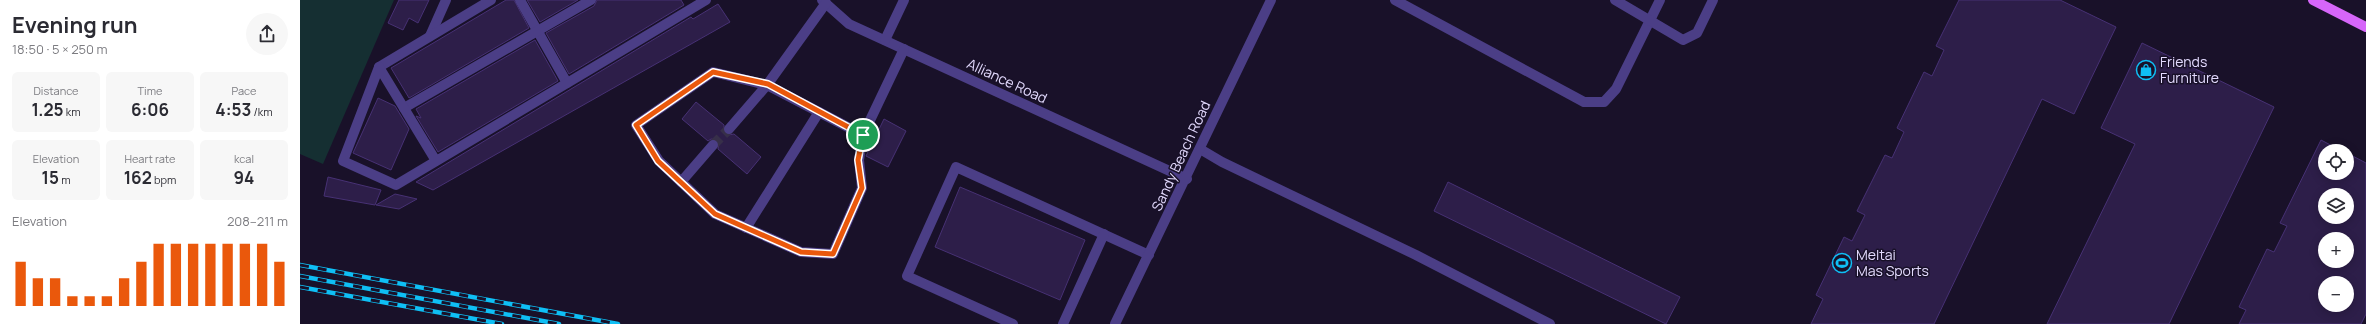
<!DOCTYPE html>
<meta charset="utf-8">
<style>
body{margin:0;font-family:Manrope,sans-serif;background:#f7f7f7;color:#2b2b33;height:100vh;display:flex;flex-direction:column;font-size:15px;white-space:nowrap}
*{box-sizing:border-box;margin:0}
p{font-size:13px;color:#7c7c81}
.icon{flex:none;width:22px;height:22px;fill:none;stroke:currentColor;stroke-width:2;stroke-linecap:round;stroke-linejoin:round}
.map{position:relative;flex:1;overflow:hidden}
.panel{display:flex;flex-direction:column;background:#fff;width:300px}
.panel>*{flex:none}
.fabs{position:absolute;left:2018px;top:144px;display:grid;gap:8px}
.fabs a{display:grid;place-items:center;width:36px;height:36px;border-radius:50%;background:#fff;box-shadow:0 2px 10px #0003;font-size:20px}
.pin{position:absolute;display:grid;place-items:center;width:34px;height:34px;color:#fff;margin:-17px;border:2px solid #fff;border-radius:50%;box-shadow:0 1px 4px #0007}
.round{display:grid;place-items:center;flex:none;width:42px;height:42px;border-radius:21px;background:#f7f7f7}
.head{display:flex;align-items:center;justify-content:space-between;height:68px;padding:0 12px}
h1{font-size:22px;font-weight:700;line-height:30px}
.stats{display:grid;grid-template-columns:repeat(3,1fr);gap:6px;height:68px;padding:4px 12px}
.stats div{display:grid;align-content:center;border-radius:6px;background:#f7f7f7;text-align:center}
.stats b{font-size:17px;font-weight:700}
.stats small{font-size:11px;font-weight:400}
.stats p{font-size:11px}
.chart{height:112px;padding:8px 12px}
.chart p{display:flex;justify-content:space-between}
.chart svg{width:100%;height:72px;margin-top:4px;stroke:#ea580c;stroke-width:6}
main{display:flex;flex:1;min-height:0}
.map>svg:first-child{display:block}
.green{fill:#152f32}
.building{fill:#2d1e49;stroke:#473174;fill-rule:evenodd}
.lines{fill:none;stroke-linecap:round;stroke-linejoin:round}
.minor-tunnel{stroke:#372f49;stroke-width:10;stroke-dasharray:10 5;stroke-linecap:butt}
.minor{stroke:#4b3e86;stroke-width:10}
.major{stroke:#d666f9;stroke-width:10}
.rail-casing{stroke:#0fbff5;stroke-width:4.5}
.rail{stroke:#191129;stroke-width:3;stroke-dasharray:9;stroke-linecap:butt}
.route-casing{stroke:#fff;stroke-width:8}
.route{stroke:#ea580c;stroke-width:5}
.labels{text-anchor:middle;stroke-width:3;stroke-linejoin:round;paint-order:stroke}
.poi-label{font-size:14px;fill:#e3dafe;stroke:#191129;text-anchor:start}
.street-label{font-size:14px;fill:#e3dafe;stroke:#191129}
</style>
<main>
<section class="panel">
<div class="head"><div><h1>Evening run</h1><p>18:50 · 5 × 250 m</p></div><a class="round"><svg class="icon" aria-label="share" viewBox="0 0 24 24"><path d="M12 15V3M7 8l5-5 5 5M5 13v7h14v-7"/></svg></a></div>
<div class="stats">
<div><p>Distance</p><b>1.25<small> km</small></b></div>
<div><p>Time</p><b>6:06</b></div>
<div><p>Pace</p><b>4:53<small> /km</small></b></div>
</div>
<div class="stats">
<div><p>Elevation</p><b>15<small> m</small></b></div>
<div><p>Heart rate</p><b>162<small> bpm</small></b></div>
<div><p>kcal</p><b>94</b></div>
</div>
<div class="chart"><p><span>Elevation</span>208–211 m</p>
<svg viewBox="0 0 160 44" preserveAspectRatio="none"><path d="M5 44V17M15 44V27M25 44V27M35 44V38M45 44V38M55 44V38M65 44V27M75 44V17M85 44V6M95 44V6M105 44V6M115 44V6M125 44V6M135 44V6M145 44V6M155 44V17"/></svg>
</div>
</section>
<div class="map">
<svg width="2066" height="324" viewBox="0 0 2066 324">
<rect width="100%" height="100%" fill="#191129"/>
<polygon class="green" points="0,0 94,0 23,164 0,154"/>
<g class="building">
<polygon points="99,0 129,0 118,23 109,18 103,30 88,23"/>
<polygon points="206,0 214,0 229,28 109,98 91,68"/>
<polygon points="227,0 278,0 240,22"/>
<polygon points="297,0 381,0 384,5 269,74 246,33 294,6"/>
<polygon points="1659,0 1760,0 1816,27 1774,114 1742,99 1634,324 1511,324 1523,299 1516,295 1544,237 1552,241 1565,215 1557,211 1585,155 1592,158 1604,132 1597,128 1624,72 1632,76 1644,50 1636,46"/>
<polygon points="418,4 430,22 133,190 116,182 391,17 393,19"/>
<polygon points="235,40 258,81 138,152 116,116 121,118 116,109"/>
<polygon points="1842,43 1974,107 1869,324 1747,324 1835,144 1801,128"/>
<polygon points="78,98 95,106 109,129 91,170 53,153"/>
<polygon points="396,102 424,125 424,134 428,135 434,134 461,157 447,174 418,149 419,143 417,140 411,139 408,141 382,119"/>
<polygon points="584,119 606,131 588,167 566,156"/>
<path d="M2021,140L2042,151H2025V173H2047V153L2066,163V314L2061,324H1939L1946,310L1939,307L1967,249L1974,252L1987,226L1980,223ZM2025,195H2047V217H2025ZM2025,239H2047V261H2025ZM2025,283H2047V305H2025Z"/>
<polygon points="28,177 81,190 75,205 24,196"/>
<polygon points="1148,182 1380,297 1366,324 1134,211"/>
<polygon points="660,187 785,240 760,300 635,247"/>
<polygon points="95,194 117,199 99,209 76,205"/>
</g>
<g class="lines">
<polyline class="minor-tunnel" points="413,145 429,129"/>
<g class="minor">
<polyline points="220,0 267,83"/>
<polyline points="522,0 549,24 887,179"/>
<polyline points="1095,0 1284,102 1304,102 1316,89 1360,0"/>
<polyline points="1315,0 1383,40 1397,33 1413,0"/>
<polyline points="130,36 146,0"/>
<polyline points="585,40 604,0"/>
<polyline points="79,67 191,0"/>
<polyline points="104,108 291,0"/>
<polyline points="429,129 467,85 526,3"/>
<polyline points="563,135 467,85 413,72 336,125 359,161 415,214 501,252 533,254 562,188 559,160 563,135 604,49"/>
<polyline points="900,149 922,162 1116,255 1250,324"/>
<path d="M136,161L79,67L43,161L96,185C200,123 303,62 406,0"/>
<polyline points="381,182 413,145"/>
<polyline points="446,228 519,112"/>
<polyline points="713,324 607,276 656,167 849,255"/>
<polyline points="763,324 804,234"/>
<polyline points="815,324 971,0"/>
</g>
<polyline class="major" points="2013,0 2066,27"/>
<g class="rail-casing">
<g id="rail">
<polyline points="0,265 318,324"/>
<polyline points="0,276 259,324"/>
<polyline points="0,287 202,324"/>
</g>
</g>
<use href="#rail" class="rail"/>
</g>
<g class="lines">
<g class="route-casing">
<polygon id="route" points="413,72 468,84 563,135 558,160 562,188 533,254 501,252 415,214 358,161 336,125"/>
</g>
<use href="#route" class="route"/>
</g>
<defs>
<g id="shop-ring" transform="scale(1)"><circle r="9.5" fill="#191129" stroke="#0fbff5" stroke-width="1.5"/><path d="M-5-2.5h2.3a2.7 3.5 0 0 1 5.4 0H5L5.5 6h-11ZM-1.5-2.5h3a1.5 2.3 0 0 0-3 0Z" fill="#0fbff5"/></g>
<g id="stadium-ring" transform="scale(1)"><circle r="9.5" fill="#191129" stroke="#0fbff5" stroke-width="1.5"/><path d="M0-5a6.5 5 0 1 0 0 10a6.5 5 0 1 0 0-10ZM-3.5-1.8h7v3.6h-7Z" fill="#0fbff5"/></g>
</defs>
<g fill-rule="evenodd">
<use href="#shop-ring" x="1846" y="70"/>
<use href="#stadium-ring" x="1542" y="263"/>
</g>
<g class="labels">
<g class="poi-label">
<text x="1860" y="67">Friends<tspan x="1860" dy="16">Furniture</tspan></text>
<text x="1556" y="260">Meltai<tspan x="1556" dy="16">Mas Sports</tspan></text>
</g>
<g class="street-label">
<text transform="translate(707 81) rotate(25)" y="5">Alliance Road</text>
<text transform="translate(881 156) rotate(-65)" y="5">Sandy Beach Road</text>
</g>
</g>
</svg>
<div class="fabs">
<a><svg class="icon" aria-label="locate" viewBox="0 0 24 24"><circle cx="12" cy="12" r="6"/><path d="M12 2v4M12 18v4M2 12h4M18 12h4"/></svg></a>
<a><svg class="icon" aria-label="layers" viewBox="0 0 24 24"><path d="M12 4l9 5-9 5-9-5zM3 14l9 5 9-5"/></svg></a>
<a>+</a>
<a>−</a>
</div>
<div class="pin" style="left:563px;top:135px;background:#1e9e55"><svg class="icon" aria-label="arrive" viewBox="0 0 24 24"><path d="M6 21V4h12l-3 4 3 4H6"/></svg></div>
</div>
</main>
